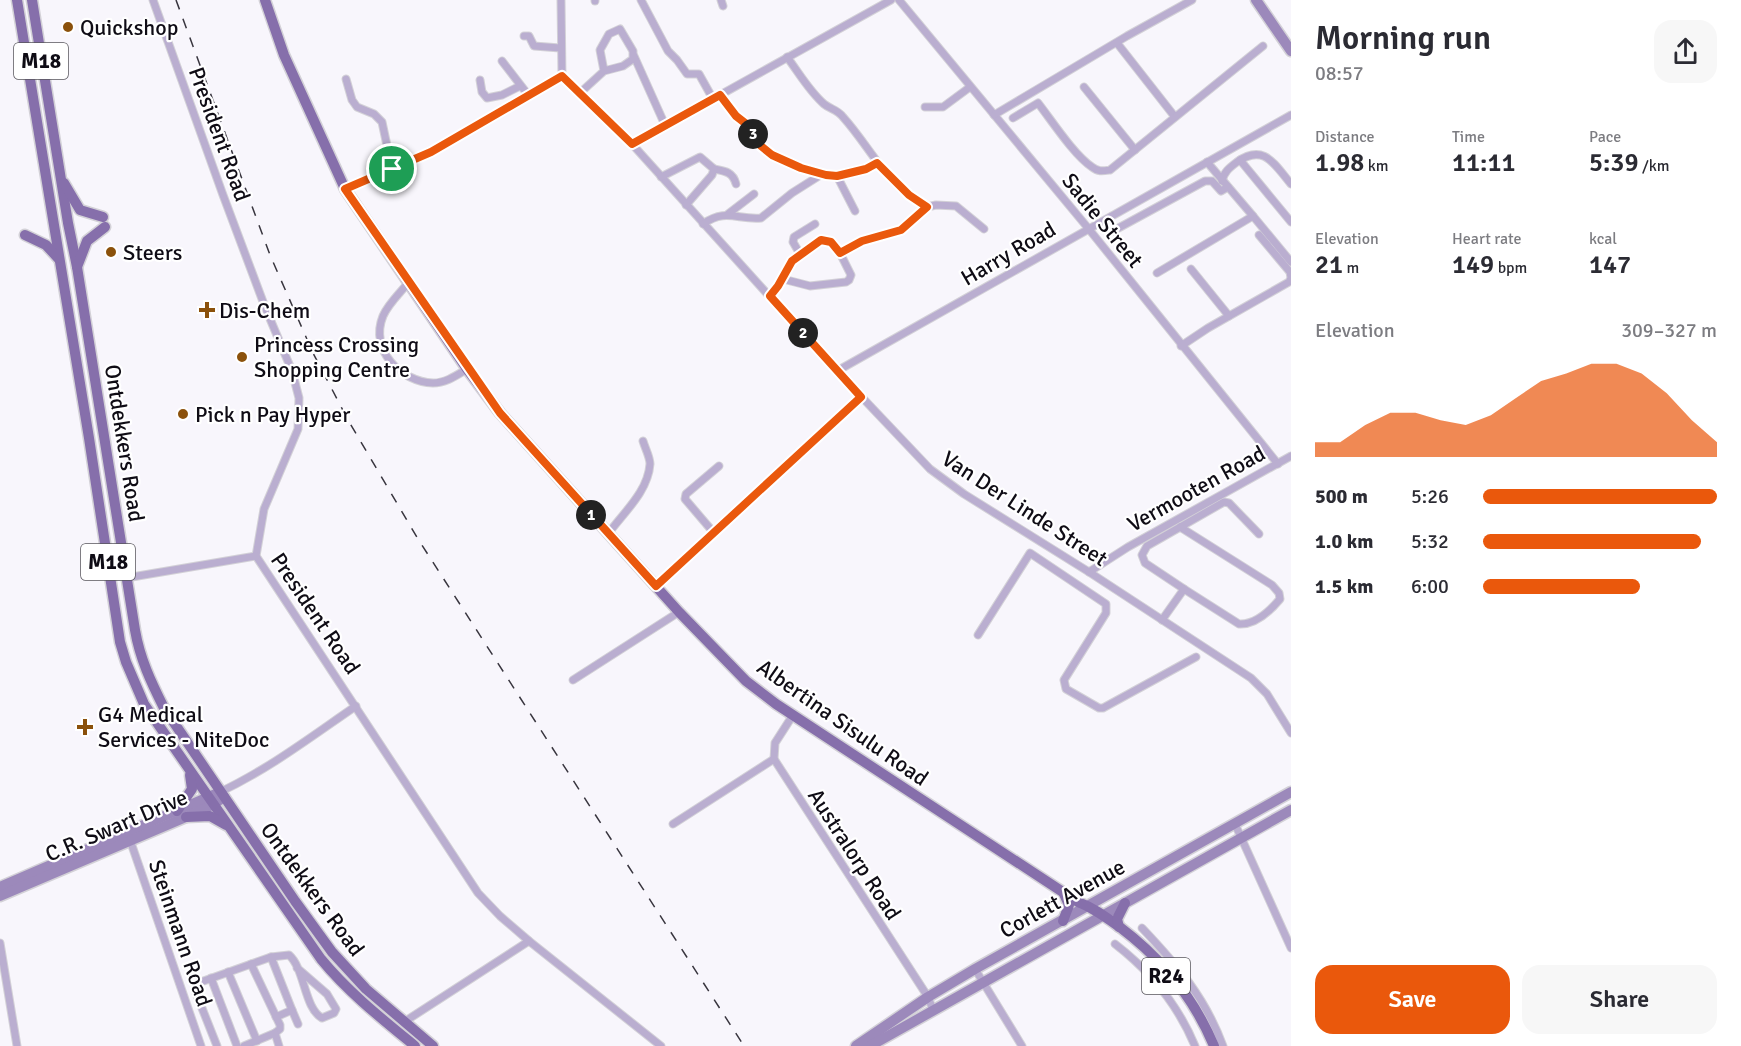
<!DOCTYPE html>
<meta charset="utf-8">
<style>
body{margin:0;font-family:Signika,sans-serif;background:#f7f7f7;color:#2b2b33;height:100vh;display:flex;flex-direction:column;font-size:22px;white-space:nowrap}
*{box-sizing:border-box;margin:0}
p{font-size:20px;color:#7c7c81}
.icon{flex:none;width:33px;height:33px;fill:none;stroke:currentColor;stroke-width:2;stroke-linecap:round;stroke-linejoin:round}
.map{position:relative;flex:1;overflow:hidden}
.drawer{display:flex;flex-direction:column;background:#fff;width:450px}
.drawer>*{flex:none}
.pin{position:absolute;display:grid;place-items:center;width:51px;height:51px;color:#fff;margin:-26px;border:3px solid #fff;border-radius:50%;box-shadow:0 2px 6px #0007}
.km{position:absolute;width:30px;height:30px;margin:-15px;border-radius:50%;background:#222;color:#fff;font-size:16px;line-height:30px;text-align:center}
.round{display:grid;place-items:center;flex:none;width:63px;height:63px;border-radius:18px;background:#f7f7f7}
.headline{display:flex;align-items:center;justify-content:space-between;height:102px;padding:0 24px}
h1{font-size:33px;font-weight:600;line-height:45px}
.metrics{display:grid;grid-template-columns:repeat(3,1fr);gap:9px;height:102px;padding:6px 24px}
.metrics div{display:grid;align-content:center}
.metrics b{font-size:26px;font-weight:600}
.metrics small{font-size:16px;font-weight:400}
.metrics p{font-size:16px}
.chart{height:168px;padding:12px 24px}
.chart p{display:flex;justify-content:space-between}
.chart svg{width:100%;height:108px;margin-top:6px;fill:#ea580c;opacity:.7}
.primary-button{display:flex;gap:12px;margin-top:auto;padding:12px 24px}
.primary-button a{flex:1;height:69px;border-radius:18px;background:#ea580c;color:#fff;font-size:24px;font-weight:600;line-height:69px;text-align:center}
.primary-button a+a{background:#f7f7f7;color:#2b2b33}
ul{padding:0 24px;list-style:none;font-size:20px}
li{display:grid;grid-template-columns:96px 72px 1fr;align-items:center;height:45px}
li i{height:15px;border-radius:8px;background:#ea580c}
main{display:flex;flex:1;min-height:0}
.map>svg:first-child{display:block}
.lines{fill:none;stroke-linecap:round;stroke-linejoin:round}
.street-casing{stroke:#d3d1d7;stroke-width:9}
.secondary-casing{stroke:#d3d1d7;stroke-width:13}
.primary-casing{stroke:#d3d1d7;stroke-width:13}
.street{stroke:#baaed0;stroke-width:7}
.secondary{stroke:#9c89bb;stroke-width:10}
.primary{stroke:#866fab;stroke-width:10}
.rail{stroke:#38353e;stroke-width:1.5;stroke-dasharray:10 10;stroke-linecap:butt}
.route-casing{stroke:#fff;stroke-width:12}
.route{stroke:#ea580c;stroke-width:8}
.poi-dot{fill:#8b510b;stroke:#fff;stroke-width:2}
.labels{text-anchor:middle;stroke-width:4.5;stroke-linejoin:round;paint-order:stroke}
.shield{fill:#fff;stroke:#57555b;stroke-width:1.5}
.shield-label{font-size:21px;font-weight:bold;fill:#0f0c15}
.poi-label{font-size:22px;fill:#0f0c15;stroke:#fff;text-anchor:start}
.street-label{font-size:22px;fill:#0f0c15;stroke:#fff}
</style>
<main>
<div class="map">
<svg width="1291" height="1046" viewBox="0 0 1291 1046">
<rect width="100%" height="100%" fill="#f8f6fc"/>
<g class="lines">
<g class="street-casing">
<g id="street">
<polyline points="153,0 223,195 265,307 292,371 299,398 298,429 264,509 256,556 478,893 500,916 529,941 661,1046"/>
<polyline points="595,0 595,1"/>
<polyline points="641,0 668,51 677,60 687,74 699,74 713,99"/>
<polyline points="721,0 723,6"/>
<polyline points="899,0 1088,228 1278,464"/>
<polyline points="524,36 529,36 534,46 560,48"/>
<polyline points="1117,43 1175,117"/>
<polyline points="634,56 665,125"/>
<path d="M787,57C799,73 809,91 824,104C830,109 838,110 843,117C871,148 888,188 927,207"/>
<polyline points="502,61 529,96"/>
<polyline points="562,76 632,144 837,371 930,469 964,494 1089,572 1251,678 1267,694 1291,733"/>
<polyline points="346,79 352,100 357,107 374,114 382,122 392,169"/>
<polyline points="480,80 482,92 487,98 502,95 520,86"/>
<polyline points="1084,87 1135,150"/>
<polyline points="581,92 604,71 623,66 633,59 633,51 620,29 609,34 600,50 604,71"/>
<polyline points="720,95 736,116 745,123 761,146 772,155 801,168 826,175 837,176 866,169 877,163"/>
<polyline points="925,107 943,107 970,87"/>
<polyline points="994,115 1127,36 1192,0"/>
<path d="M1013,118L1038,103C1052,121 1074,155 1092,167C1098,172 1103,171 1110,170L1263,46"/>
<polyline points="632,144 891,0"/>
<polyline points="1240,160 1291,222"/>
<path d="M714,169C725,171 733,172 736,184"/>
<polyline points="837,176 855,211"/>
<polyline points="661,177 700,157 714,169 712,175 686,205"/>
<path d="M1222,181C1224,172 1229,168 1237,162C1264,143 1274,164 1291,184"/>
<polyline points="345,189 431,152 562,76 561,0"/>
<polyline points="728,214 754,194"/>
<polyline points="1253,216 1291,262"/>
<path d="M703,224C726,208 737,220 761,218L792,193L822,174"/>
<polyline points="1113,231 1205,181 1212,181 1221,191 1228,187"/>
<polyline points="840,253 862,241 901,230 927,207 936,205 956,206 984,229"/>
<polyline points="800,254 793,242 794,237 815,224"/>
<polyline points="1191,269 1229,316"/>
<polyline points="1157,273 1253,216 1207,162"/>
<path d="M408,283C400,293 388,304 383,316C369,350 401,382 433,383C446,383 457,375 467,369"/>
<polyline points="770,296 778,286 792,261 821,240 831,242 840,253 851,275 849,280 846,282 810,286 783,279"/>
<polyline points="1181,346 1208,328 1289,282 1291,278 1290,272 1259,235"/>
<polyline points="837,371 1291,115"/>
<path d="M1180,527L1272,585L1279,593L1280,599C1270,611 1256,625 1239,624L1184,589"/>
<polyline points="714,533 685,499 686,494 719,466"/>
<path d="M608,534C623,513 648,492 650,464C650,457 645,448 643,441"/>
<polyline points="1089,572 1128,547 1291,456"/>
<polyline points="126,578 256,556"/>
<polyline points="656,586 861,397"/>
<polyline points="1162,620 1184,589 1145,563 1142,555 1147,546 1224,502 1229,503 1259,534"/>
<polyline points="978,635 1030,553 1106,604 1106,613 1064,680 1066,689 1099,708 1103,708 1196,657"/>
<polyline points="573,680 679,612"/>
<polyline points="793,715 775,743 774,759 928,997 933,1010"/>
<path d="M220,792C269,769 312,736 356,706"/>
<polyline points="673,824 774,759"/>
<polyline points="1235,824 1291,948"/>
<polyline points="129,837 201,1046"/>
<path d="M1142,928C1177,965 1205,997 1223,1046"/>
<polyline points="0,943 17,1046"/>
<path d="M1115,944C1150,971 1178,1005 1195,1046"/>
<polyline points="271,957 292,1010 276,1017"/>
<polyline points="251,964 280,1025 280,1029 275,1033"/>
<polyline points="975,969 1022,1046"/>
<polyline points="228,972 257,1041"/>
<polyline points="211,978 237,1046"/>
<polyline points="292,1010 298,1024"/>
<polyline points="404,1022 529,941"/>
<path d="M217,1046L196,993L195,988L198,983L271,957L289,955C305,969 304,1008 322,1018L334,1013L336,1009L327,994L297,968"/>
<polyline points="244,1046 275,1033 279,1046"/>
</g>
</g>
<g class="secondary-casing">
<g id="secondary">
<polyline points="1256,0 1291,51"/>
<polyline points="0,887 220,792"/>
<polyline points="0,896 186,817 214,804 224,797"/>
<polyline points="856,1046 928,997 975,969 1291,792"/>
<polyline points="870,1046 1291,810"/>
</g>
</g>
<g class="primary-casing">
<g id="primary">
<path d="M17,0L89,438L120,642L126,662L144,704L321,959C348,992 382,1019 415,1046"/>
<path d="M32,0L68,223L77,267L135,630C140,659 151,682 164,708L295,901L332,952L366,989L433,1046"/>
<path d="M265,0L284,55L345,189L467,369L500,413L679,612L746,681L776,704L1078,902C1094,908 1107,918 1121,928C1162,959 1194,998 1214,1046"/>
<polyline points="64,183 80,210 103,217"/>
<polyline points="25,235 46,245 58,258"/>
<polyline points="77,267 87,241 105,227"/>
<polyline points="177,811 192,789 190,775"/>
<polyline points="186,817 210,816 226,825"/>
<polyline points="1063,921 1069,905 1064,894"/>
<polyline points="1119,927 1117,919 1125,903"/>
</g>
</g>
<use href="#street" class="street"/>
<use href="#secondary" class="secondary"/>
<use href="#primary" class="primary"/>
<polyline class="rail" points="176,0 270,255 313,353 348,420 418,539 744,1046"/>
</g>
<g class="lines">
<g class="route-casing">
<polygon id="route" points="562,76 632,144 720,95 736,116 745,123 761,146 772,155 801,168 826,175 837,176 866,169 877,163 909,195 927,207 901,230 862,241 840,253 831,242 821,240 792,261 778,286 770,296 861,397 656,586 500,413 345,189 431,152"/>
</g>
<use href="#route" class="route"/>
</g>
<g class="poi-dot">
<circle cx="68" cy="27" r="6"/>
<circle cx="111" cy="252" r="6"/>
<path d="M204 301h6v6h6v6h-6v6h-6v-6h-6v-6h6z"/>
<circle cx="242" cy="357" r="6"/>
<circle cx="183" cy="414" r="6"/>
<path d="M82 718h6v6h6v6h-6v6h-6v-6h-6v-6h6z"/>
</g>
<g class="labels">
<g class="shield">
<rect x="14" y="43" width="54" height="36" rx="4.5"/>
<rect x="81" y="544" width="54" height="36" rx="4.5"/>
<rect x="1142" y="958" width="48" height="36" rx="4.5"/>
</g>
<g class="shield-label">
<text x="41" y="68">M18</text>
<text x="108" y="569">M18</text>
<text x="1166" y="983">R24</text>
</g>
<g class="poi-label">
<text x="80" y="35">Quickshop</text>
<text x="123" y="260">Steers</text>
<text x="219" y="318">Dis-Chem</text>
<text x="254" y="352">Princess Crossing<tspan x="254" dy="25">Shopping Centre</tspan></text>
<text x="195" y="422">Pick n Pay Hyper</text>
<text x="98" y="722">G4 Medical<tspan x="98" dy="25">Services - NiteDoc</tspan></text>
</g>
<g class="street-label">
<text transform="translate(220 134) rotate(70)" y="8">President Road</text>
<text transform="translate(1103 220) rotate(51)" y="8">Sadie Street</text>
<text transform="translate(1008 253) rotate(-30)" y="8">Harry Road</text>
<text transform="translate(125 443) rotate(81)" y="8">Ontdekkers Road</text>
<text transform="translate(1196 488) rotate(-29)" y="8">Vermooten Road</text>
<text transform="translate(1025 508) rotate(33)" y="8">Van Der Linde Street</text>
<text transform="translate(316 613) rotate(56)" y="8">President Road</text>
<text transform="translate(843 722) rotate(35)" y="8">Albertina Sisulu Road</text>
<text transform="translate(116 825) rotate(-23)" y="8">C.R. Swart Drive</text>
<text transform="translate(855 854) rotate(57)" y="8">Australorp Road</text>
<text transform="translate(313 889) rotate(54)" y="8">Ontdekkers Road</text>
<text transform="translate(1062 898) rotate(-29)" y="8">Corlett Avenue</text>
<text transform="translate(181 933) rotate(71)" y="8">Steinmann Road</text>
</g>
</g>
</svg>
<div class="pin" style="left:392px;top:169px;background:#1e9e55"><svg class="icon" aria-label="arrive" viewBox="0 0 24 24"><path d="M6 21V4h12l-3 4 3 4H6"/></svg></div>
<b class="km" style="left:591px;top:515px">1</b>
<b class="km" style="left:803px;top:333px">2</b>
<b class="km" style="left:753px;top:134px">3</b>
</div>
<section class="drawer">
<div class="headline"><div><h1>Morning run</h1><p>08:57</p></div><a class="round"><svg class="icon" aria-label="share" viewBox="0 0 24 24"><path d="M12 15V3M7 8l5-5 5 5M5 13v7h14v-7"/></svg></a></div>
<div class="metrics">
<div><p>Distance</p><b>1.98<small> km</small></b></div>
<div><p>Time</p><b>11:11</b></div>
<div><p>Pace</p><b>5:39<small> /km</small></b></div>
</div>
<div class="metrics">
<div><p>Elevation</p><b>21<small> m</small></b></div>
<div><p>Heart rate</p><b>149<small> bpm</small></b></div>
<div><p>kcal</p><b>147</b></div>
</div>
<div class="chart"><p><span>Elevation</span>309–327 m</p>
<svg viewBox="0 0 160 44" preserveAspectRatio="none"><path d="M0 44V38L10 38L20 31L30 26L40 26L50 29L60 31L70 27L80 20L90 13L100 10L110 6L120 6L130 10L140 18L150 29L160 38V44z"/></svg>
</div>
<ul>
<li><b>500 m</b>5:26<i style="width:100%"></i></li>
<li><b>1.0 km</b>5:32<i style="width:93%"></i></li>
<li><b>1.5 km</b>6:00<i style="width:67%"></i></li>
</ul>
<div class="primary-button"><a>Save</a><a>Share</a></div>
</section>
</main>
